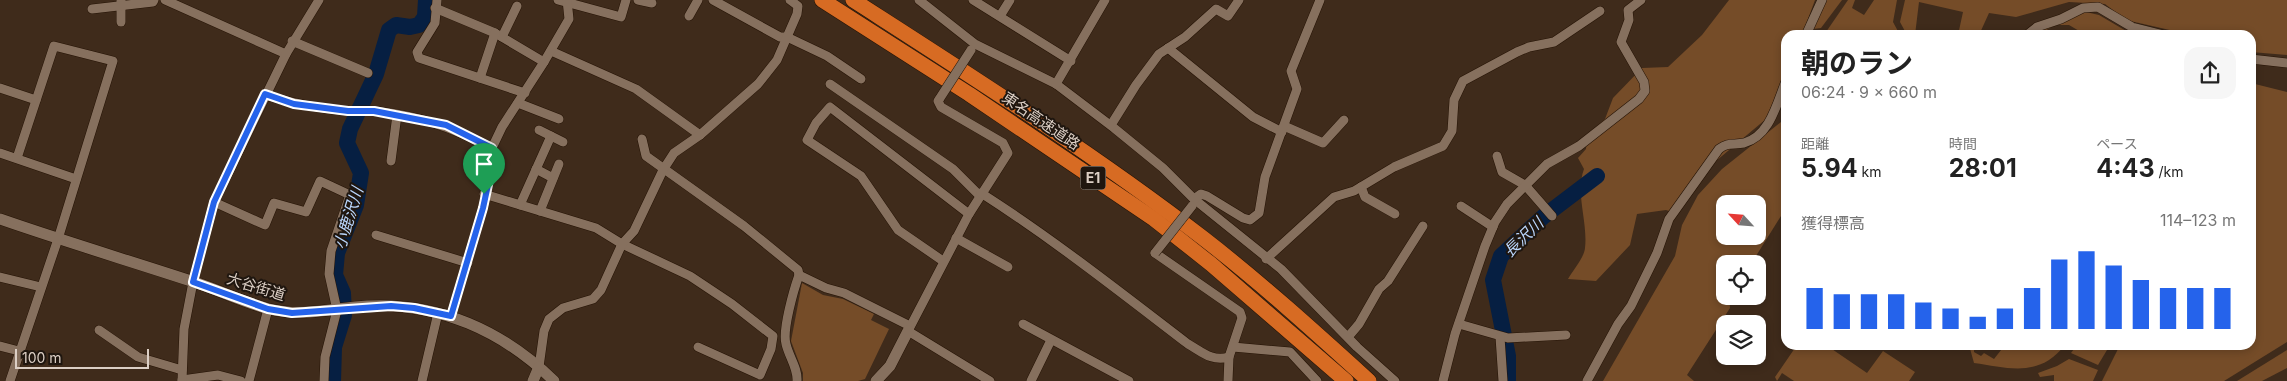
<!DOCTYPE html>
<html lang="ja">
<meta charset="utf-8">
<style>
body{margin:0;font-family:Inter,"Noto Sans JP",sans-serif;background:#f6f6f6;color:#222;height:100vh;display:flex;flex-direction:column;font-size:19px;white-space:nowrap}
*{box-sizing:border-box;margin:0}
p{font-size:16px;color:#767676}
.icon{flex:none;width:28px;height:28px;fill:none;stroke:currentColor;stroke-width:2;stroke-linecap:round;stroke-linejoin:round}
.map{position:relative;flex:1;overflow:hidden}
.panel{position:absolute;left:1781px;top:30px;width:475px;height:320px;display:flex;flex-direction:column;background:#fff;border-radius:15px;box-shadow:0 2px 8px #0003}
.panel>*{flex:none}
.needle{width:32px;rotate:296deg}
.tools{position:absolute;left:1716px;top:195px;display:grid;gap:10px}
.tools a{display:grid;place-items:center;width:50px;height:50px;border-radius:10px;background:#fff;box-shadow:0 2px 8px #0003;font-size:25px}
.scale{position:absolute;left:15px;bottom:12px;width:134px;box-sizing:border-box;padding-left:5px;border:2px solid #dccfc5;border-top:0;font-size:14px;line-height:18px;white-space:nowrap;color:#dccfc5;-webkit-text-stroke:4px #1f160f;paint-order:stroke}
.pin{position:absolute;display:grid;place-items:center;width:42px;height:42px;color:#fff;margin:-51px -21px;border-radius:50% 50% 50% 0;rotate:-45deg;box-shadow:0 0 5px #0007}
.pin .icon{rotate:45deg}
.round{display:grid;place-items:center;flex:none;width:52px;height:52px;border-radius:15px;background:#f6f6f6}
.summary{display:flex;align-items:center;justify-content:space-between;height:85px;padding:0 20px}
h1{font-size:28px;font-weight:700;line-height:38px}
.metrics{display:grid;grid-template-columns:repeat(3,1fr);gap:8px;height:85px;padding:5px 20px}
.metrics div{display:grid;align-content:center}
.metrics b{font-size:25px;font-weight:700}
.metrics small{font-size:14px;font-weight:400}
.metrics p{font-size:14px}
.chart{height:140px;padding:10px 20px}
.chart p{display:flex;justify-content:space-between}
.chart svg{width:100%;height:90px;margin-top:5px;stroke:#2563eb;stroke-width:6}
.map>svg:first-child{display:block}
.green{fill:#754c28;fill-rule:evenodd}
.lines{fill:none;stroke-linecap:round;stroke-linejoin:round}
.river{stroke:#061f42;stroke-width:16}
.minor-casing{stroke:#251305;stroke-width:10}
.tertiary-casing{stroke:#251305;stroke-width:12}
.motorway-casing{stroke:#251305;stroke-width:16}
.minor{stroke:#86705e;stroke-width:9}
.tertiary{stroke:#86705e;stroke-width:11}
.motorway{stroke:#d76b23;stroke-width:15}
.minor-bridge-casing{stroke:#251305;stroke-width:10;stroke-linecap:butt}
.minor-bridge{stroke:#86705e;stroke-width:9}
.route-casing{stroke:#fff;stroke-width:10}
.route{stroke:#2563eb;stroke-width:6}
.labels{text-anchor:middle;stroke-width:4;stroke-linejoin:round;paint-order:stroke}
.shield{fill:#1f160f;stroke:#a3988e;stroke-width:1}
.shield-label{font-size:14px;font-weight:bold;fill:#dccfc5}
.street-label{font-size:15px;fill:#dccfc5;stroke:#1f160f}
.water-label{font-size:16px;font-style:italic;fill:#bad6fc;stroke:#1f160f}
</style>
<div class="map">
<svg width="2287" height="381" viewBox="0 0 2287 381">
<rect width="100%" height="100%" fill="#3f2b1b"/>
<g class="green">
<path d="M1729,0H1815L1802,35H1786V71L1766,119L1716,161L1675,213L1666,210L1637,214L1630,245L1596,281L1568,279C1573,270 1584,258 1585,248C1588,222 1575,193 1584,169L1578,158L1586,149L1587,135L1605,119L1613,98L1642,68L1668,67L1702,35Z"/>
<polygon points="1826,0 1842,0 1821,28 1813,29"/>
<polygon points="1848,0 1855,0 1852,8 1864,15 1874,0 1897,0 1893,22 1900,35 1819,35 1826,32"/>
<polygon points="1905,0 2287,0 2287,55 2251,52 2251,35 2176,35 2174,31 2126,20 2105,4 2069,2 2016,17 1989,13 1979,35 1958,35 1963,12 1919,2 1915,35 1907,35 1900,22"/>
<polygon points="2086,12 2099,15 2133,35 2086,35 2069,25 2055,25 2038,35 2033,35 2041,28"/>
<polygon points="2251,83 2287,92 2287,342 2224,381 2102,381 2120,345 2251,345"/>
<path d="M1786,109V208L1751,264H1725V296H1729L1730,308L1687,375L1694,381H1603L1675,256L1682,225L1698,195L1722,169L1781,122ZM1725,204H1758V236H1725Z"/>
<polygon points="802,283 823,295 843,299 874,314 871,320 889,329 865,379 858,381 803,381 803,373 791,341"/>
<polygon points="1797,345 1826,345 1867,373 1883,351 1915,372 1909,381 1794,381 1782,373 1777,381 1775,377"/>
<path d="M1969,345L1974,346V352L1981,356L1984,353L1994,359L2005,345H2065C2039,378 2009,368 1974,363Z"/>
<polygon points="2077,345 2110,345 2098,365 2071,353"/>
<polygon points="2287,350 2287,368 2262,381 2237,381"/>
<polygon points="2069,359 2098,370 2093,381 2054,381 2054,375 2040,377 2038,373 2057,366"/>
</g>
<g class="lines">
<g class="river">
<polyline points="333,381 334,347 344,315 343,293 335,275 337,253 356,205 361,173 347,143 350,129 376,74 389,30 396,25 410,27 419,25 425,17 426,0"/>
<polyline points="1508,381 1508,356 1493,280 1501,256 1543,217 1597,176"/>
</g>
<g class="minor-casing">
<g id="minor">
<polyline points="121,0 121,22"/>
<polyline points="165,0 286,54"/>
<polyline points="437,0 435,23 417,52 419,58 525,93"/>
<polyline points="558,0 621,17 626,0"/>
<polyline points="638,0 652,3"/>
<polyline points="713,0 780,37 787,37 827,56 861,79"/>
<polyline points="919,0 975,44 1056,84 1114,128 1163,168 1194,199 1281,269 1357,347 1395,381"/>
<polyline points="973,0 1071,61"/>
<polyline points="435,8 495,33 544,62"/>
<polyline points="92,9 153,2 154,0"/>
<polyline points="689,16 698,0"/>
<polyline points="1000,16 1010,0"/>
<polyline points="1806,35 1822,0"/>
<polyline points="2027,35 2037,27 2061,19 2083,8 2098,7 2132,27 2164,35"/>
<polyline points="502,37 517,6"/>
<polyline points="292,41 368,73"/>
<polyline points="1168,48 1253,117 1282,132"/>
<polyline points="551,51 636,89 700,135"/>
<polyline points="2251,59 2287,63"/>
<polyline points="480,78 495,33"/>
<polyline points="830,84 953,169 980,196"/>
<polyline points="1056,84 1105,0"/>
<polyline points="0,88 36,100"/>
<path d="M265,95C292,103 319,109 348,111C357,111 366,110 375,111C419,116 452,127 492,148"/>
<polyline points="940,98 938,101 941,107 1003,143 1008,153 969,214 908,331 990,381"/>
<polyline points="518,103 559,119"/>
<polyline points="1111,125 1136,85 1159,54 1185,37 1216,9 1228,16 1239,0"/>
<polyline points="1284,126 1323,143 1344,120"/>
<polyline points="539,130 563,142"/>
<polyline points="642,139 646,156 744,226 798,270 799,275"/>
<polyline points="0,153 76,179"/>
<polyline points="1497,156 1502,172 1525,185 1552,216"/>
<polyline points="391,161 397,115"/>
<polyline points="536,169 553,178"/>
<polyline points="1361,187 1365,197 1395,214"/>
<path d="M981,193C1053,239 1120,292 1188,344C1202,352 1212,362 1229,357"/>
<polyline points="484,194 596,228 622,244 690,276 732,304 773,336 771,349 760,375 698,347"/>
<polyline points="1194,199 1201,194 1207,196 1243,218 1250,220 1259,213 1265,177 1297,89 1291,71 1320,0"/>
<polyline points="214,202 265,225 274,203 306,212 320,181 350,195 331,251 329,274 337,310 325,357 324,381"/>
<polyline points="520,205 551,136"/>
<polyline points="1461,206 1493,227"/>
<polyline points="540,211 559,164"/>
<polyline points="376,235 468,263"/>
<polyline points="956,238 1008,267"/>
<polyline points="1155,253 1240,312 1242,318 1229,357 1228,381"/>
<polyline points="1266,259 1334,197 1354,191 1394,167 1443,146 1452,131 1454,100 1463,81 1517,52 1529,47 1554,42 1600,11"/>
<polyline points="943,261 898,230 861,176 807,140 816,123 830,107 969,214"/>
<polyline points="0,277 41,287"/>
<polyline points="451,316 483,208 494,157 492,148 502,127 544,62 569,19 567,0"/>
<polyline points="1023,324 1129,381"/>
<polyline points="1459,324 1508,338 1566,335"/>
<polyline points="99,330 138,357 182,370"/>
<polyline points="1348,337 1359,324 1379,289 1388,281 1423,226"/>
<polyline points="1500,337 1503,381"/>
<polyline points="0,346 19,351"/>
<polyline points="1233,347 1290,352 1317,381"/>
<polyline points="539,367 544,331 549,319 563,308 593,299 601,290 622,244 634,231 663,170 674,153 700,135 758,84 777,60 797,14 798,6 790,0"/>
<polyline points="182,380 218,375 241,381"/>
<polyline points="10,381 58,239 113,61 54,46 17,158"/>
<polyline points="182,381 184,329 193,282 214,202 286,54 319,0"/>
<polyline points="249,381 268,309"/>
<polyline points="422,381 438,313"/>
<path d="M797,381C798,368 789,357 786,344C782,330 794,289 799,275L826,288L844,293L910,326"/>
<polyline points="1031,381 1051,340"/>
<polyline points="1443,381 1455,334 1485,246 1495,222 1507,204 1547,164 1579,146 1639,99 1645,91 1644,82 1621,42 1629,20 1628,10 1641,0"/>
<path d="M1587,381L1618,324L1631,306L1657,253L1669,219L1719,149C1728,142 1733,145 1744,143C1770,136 1777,103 1786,81"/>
</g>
</g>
<g class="tertiary-casing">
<g id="tertiary">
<path d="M0,219C63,241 127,260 191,281C217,289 242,302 269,309C302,317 334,308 367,306C439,302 503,331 554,381"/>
<polyline points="533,381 539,367"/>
<polyline points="876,381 890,366 908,331"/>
</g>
</g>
<g class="motorway-casing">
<g id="motorway">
<polyline points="822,0 969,94 1154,219 1211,264 1346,381"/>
<path d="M853,0C971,76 1091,152 1203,238C1261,283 1315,332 1369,381"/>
</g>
</g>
<use href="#minor" class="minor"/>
<use href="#tertiary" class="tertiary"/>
<use href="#motorway" class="motorway"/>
<g class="minor-bridge-casing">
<g id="minor-bridge">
<polyline points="940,98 971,50"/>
<polyline points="1155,253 1192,206"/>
</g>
</g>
<use href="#minor-bridge" class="minor-bridge"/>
</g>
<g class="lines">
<g class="route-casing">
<polygon id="route" points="265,94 294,104 348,111 374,111 446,125 492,148 494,157 483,208 451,316 414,308 391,306 292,313 268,309 193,282 214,202"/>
</g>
<use href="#route" class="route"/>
</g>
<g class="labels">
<rect class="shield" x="1080.5" y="166.5" width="25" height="23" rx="4"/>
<g class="shield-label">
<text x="1093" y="183">E1</text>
</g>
<g class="street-label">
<text transform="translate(1041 121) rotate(34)" y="5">東名高速道路</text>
<text transform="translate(256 287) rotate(17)" y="5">大谷街道</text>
</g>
<g class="water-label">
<text transform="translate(348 218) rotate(-73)" y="6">小鹿沢川</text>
<text transform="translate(1523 237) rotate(-44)" y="6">長沢川</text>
</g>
</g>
</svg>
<div class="tools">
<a><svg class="needle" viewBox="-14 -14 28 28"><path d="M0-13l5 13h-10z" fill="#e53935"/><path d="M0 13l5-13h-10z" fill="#767676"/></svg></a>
<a><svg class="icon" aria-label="locate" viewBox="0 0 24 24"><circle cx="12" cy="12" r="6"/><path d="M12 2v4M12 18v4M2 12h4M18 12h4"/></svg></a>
<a><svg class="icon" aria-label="layers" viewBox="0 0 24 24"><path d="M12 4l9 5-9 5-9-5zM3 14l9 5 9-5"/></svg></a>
</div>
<div class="scale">100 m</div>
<div class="pin" style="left:484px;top:194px;background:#1e9e55"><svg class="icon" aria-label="arrive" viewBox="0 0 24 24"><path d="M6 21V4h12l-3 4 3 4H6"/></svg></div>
<section class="panel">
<div class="summary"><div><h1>朝のラン</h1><p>06:24 · 9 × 660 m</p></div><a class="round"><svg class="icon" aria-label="share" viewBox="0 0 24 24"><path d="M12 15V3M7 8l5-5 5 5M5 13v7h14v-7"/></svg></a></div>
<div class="metrics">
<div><p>距離</p><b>5.94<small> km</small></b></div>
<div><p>時間</p><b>28:01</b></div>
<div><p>ペース</p><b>4:43<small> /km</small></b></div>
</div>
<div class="chart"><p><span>獲得標高</span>114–123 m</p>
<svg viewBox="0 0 160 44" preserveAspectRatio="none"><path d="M5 44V24M15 44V27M25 44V27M35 44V27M45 44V31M55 44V34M65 44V38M75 44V34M85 44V24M95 44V10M105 44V6M115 44V13M125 44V20M135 44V24M145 44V24M155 44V24"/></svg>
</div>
</section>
</div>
